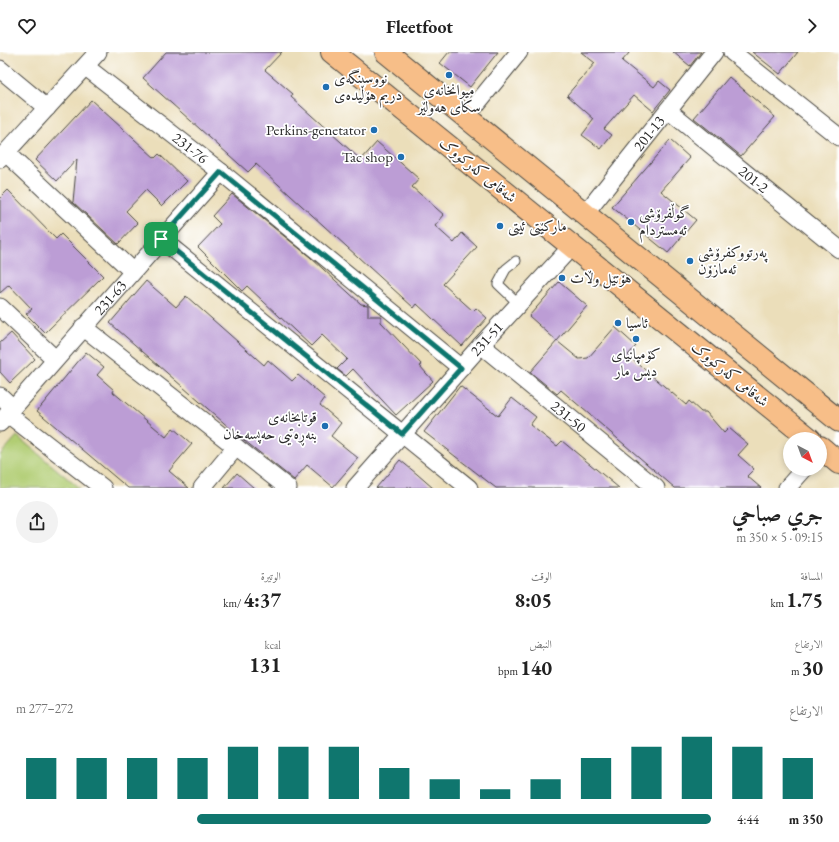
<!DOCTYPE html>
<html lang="ar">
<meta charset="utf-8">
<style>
body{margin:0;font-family:"EB Garamond",Amiri,serif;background:#f2f2f2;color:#222;direction:rtl;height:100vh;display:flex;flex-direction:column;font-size:15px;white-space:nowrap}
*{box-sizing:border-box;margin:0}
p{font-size:13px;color:#767676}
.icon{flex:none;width:22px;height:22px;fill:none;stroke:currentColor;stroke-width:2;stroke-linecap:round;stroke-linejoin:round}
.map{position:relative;height:436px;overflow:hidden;direction:ltr}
.details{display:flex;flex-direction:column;background:#fff;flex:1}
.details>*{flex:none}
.needle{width:26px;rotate:139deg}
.controls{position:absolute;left:783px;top:380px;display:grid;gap:8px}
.controls a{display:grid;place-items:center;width:44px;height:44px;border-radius:50%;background:#fff;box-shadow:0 2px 6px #0003;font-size:20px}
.pin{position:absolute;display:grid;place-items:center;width:34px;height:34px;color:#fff;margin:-17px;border-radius:8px;box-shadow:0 2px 6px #0006}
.round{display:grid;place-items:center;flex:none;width:42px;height:42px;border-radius:21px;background:#f2f2f2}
.overview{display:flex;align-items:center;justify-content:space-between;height:68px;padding:0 16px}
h1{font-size:22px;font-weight:700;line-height:30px}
.stats{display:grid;grid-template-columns:repeat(3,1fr);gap:6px;height:68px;padding:4px 16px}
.stats div{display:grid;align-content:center}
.stats b{font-size:20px;font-weight:700}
.stats small{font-size:11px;font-weight:400}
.stats p{font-size:11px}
.chart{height:112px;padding:8px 16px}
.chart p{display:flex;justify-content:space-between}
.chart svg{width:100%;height:72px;margin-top:4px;stroke:#0f766e;stroke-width:6}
ul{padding:0 16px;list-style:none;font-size:13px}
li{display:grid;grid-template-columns:64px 48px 1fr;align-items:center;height:30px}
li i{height:10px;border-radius:5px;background:#0f766e}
header{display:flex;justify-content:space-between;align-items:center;height:52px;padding:0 16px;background:#fff;font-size:18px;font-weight:700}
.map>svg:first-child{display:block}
.green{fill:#b1cd73;stroke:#6e7c4f}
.building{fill:#bc9dd5}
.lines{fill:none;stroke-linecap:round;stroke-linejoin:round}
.lane-casing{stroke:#484640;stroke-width:11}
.street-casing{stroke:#484640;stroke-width:19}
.highway-casing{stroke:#484640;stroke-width:24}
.lane{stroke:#fff;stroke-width:9}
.street{stroke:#fff;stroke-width:17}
.highway{stroke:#f7be88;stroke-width:22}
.route-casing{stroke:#fff;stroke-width:8}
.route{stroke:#0f766e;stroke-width:5}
.poi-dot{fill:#1f6fb2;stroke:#fff;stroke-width:1.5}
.labels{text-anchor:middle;stroke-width:3.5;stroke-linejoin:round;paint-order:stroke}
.poi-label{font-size:15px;fill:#2b2b2b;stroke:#fff;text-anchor:start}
.street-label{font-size:15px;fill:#2b2b2b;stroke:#fff}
</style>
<header><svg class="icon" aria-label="forward" viewBox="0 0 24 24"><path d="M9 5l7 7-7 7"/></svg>Fleetfoot<svg class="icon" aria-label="heart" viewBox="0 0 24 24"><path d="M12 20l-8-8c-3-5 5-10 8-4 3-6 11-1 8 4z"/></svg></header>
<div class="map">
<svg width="839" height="436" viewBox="0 0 839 436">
<rect width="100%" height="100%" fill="#fff"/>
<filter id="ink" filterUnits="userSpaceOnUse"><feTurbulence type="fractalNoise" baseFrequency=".025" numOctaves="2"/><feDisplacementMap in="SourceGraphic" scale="8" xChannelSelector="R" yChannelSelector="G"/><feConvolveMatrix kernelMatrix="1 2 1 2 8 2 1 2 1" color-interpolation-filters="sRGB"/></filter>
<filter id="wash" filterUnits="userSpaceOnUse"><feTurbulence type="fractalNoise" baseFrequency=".012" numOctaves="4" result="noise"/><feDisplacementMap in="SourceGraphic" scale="16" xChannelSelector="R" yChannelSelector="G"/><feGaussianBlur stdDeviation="0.9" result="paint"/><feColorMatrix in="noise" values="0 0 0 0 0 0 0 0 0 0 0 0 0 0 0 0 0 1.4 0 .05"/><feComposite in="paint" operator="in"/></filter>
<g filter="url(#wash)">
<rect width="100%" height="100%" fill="#ebdeba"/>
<polygon class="green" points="17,384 79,436 0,436 0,403"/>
<g id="blocks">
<g class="building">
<polygon points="166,0 282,0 265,18 293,42 291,45 361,108 377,90 419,127 412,135 444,163 435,174 454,191 462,181 477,195 443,232 473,259 476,256 487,266 462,294 417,252 414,256 256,112 248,120 143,26"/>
<polygon points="449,0 498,0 470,35 440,11"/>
<polygon points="581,0 630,0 622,9 654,35 659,29 670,38 653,59 634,43 604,77 612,83 601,97 582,83 594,67 567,43 595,11"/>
<polygon points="673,0 701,0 690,14"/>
<polygon points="752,0 798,0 780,22"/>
<polygon points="729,25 775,65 741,104 694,66"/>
<polygon points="91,48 155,106 159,102 187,129 162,154 146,138 126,159 138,171 118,192 73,150 77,107 57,129 35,108"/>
<polygon points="670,88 690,106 661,139 696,168 668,201 612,155"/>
<polygon points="8,138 56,187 61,182 103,224 45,281 26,262 32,257 9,233 0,241 0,146"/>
<polygon points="232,142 310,205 361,252 368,253 368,264 381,264 381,270 422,313 420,314 433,329 396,363 353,317 346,324 337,317 347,307 322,283 311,294 247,234 242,239 198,195 220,172 212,164"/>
<polygon points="146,229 176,255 186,244 264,313 268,308 292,329 298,323 325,346 320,353 341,371 331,384 358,406 333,435 307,413 294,428 240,385 110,271"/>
<polygon points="559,230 587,254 557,289 529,264"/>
<polygon points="615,275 636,294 628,303 686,353 689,349 701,360 706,360 724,381 729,376 748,392 738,403 754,417 747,424 761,436 675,436 561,338 557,342 530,320 557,289 579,307 588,306"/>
<polygon points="11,281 35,307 10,331 0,320 0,291"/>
<polygon points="86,300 104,315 97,323 114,338 113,340 166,385 173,376 192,392 169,419 189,436 128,436 37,359"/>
<polygon points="460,334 498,364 512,346 536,365 530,373 557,394 562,389 619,436 496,436 424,380"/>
<polygon points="400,408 417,422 433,436 376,436"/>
<polygon points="237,421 254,436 224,436"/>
</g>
</g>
</g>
<g filter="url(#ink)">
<use href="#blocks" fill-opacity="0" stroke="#484640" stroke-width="1"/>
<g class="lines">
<g class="lane-casing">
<polyline id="lane" points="516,209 506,217 498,232 519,252"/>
</g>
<g class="street-casing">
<g id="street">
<polyline points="732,0 839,85"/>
<path id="s1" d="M86,15L221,120L461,316"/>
<polyline points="0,17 47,56"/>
<path id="s2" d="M668,58L839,197"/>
<polyline points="466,65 519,0"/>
<polyline points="6,101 132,219"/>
<polyline points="0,107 98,0"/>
<path id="s3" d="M585,162L714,0"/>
<polyline points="161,187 469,436"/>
<polyline points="0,255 55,307"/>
<polyline points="83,275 288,436"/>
<path id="s4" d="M481,293L656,436"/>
<polyline points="0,344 13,356"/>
<polyline points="8,362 103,436"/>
<path id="s5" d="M0,371L221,120"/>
<polyline points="202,436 236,395"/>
<path id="s6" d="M355,436L481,293L572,194"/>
<polyline points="787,436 804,417"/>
</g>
</g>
<g class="highway-casing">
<g id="highway">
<polyline points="332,0 810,387"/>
<polyline points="386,0 839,369"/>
<polyline points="820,395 839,411"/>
</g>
</g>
<use href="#lane" class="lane"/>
<use href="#street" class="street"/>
<use href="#highway" class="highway"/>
</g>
</g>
<g class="lines" filter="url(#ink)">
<g class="route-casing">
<polygon id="route" points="221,120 461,316 402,382 161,187"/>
</g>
<use href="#route" class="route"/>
</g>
<g class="poi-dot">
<circle cx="449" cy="23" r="4"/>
<circle cx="326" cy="35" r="4"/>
<circle cx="374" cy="78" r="4"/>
<circle cx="401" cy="105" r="4"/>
<circle cx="631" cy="170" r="4"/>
<circle cx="500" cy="174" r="4"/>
<circle cx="690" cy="209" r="4"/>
<circle cx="562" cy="226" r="4"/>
<circle cx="618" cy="271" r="4"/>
<circle cx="636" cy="287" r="4"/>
<circle cx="325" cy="374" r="4"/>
</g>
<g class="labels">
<g class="poi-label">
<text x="334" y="31">نووسینگەی<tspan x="334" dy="17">دریم هۆڵیدەی</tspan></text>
<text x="449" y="43" text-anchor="middle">میوانخانەی<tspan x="449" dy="17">سکای هەولێر</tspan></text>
<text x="366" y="83" text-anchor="end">Perkins-genetator</text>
<text x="393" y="110" text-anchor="end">Tac shop</text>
<text x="639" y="166">گوڵفرۆشی<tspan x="639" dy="17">ئەمستردام</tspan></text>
<text x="508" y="179">مارکێتی ئیتی</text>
<text x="698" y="205">پەرتووکفرۆشی<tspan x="698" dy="17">ئەمازۆن</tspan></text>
<text x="570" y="231">هۆتێل وڵات</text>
<text x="626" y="276">ئاسیا</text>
<text x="636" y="307" text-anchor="middle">کۆمپانیای<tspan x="636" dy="17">دیس مار</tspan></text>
<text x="317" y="370" text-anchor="end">قوتابخانەی<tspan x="317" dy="17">بنەڕەتیی حەپسەخان</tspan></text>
</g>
<g class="street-label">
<text dy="5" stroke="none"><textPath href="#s3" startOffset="103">201-13</textPath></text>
<text dy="5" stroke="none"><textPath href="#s1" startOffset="132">231-76</textPath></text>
<text transform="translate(478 118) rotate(39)" y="5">شەقامی کەرکووک</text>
<text dy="5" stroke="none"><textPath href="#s2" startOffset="110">201-2</textPath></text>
<text dy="5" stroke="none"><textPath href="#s5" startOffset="167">231-63</textPath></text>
<text dy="5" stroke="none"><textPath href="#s6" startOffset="199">231-51</textPath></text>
<text transform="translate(730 322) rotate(39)" y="5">شەقامی کەرکووک</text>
<text dy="5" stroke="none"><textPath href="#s4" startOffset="113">231-50</textPath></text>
</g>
</g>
</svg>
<div class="controls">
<a><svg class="needle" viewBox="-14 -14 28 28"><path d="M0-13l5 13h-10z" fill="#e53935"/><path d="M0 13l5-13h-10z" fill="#767676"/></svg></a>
</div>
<div class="pin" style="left:161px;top:187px;background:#1e9e55"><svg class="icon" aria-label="arrive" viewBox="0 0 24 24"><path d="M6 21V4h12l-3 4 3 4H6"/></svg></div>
</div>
<section class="details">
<div class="overview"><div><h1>جري صباحي</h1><p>09:15 · 5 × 350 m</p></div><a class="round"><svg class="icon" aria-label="share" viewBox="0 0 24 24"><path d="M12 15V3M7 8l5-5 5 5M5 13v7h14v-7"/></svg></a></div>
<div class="stats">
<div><p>المسافة</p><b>1.75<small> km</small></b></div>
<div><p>الوقت</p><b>8:05</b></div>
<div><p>الوتيرة</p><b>4:37<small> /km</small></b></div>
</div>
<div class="stats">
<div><p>الارتفاع</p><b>30<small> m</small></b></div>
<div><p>النبض</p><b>140<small> bpm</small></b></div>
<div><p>kcal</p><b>131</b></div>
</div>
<div class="chart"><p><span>الارتفاع</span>272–277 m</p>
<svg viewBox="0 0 160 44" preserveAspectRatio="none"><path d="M5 44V19M15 44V19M25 44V19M35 44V19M45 44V12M55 44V12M65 44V12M75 44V25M85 44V32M95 44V38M105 44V32M115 44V19M125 44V12M135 44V6M145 44V12M155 44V19"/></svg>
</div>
<ul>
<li><b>350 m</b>4:44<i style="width:74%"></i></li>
</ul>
</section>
